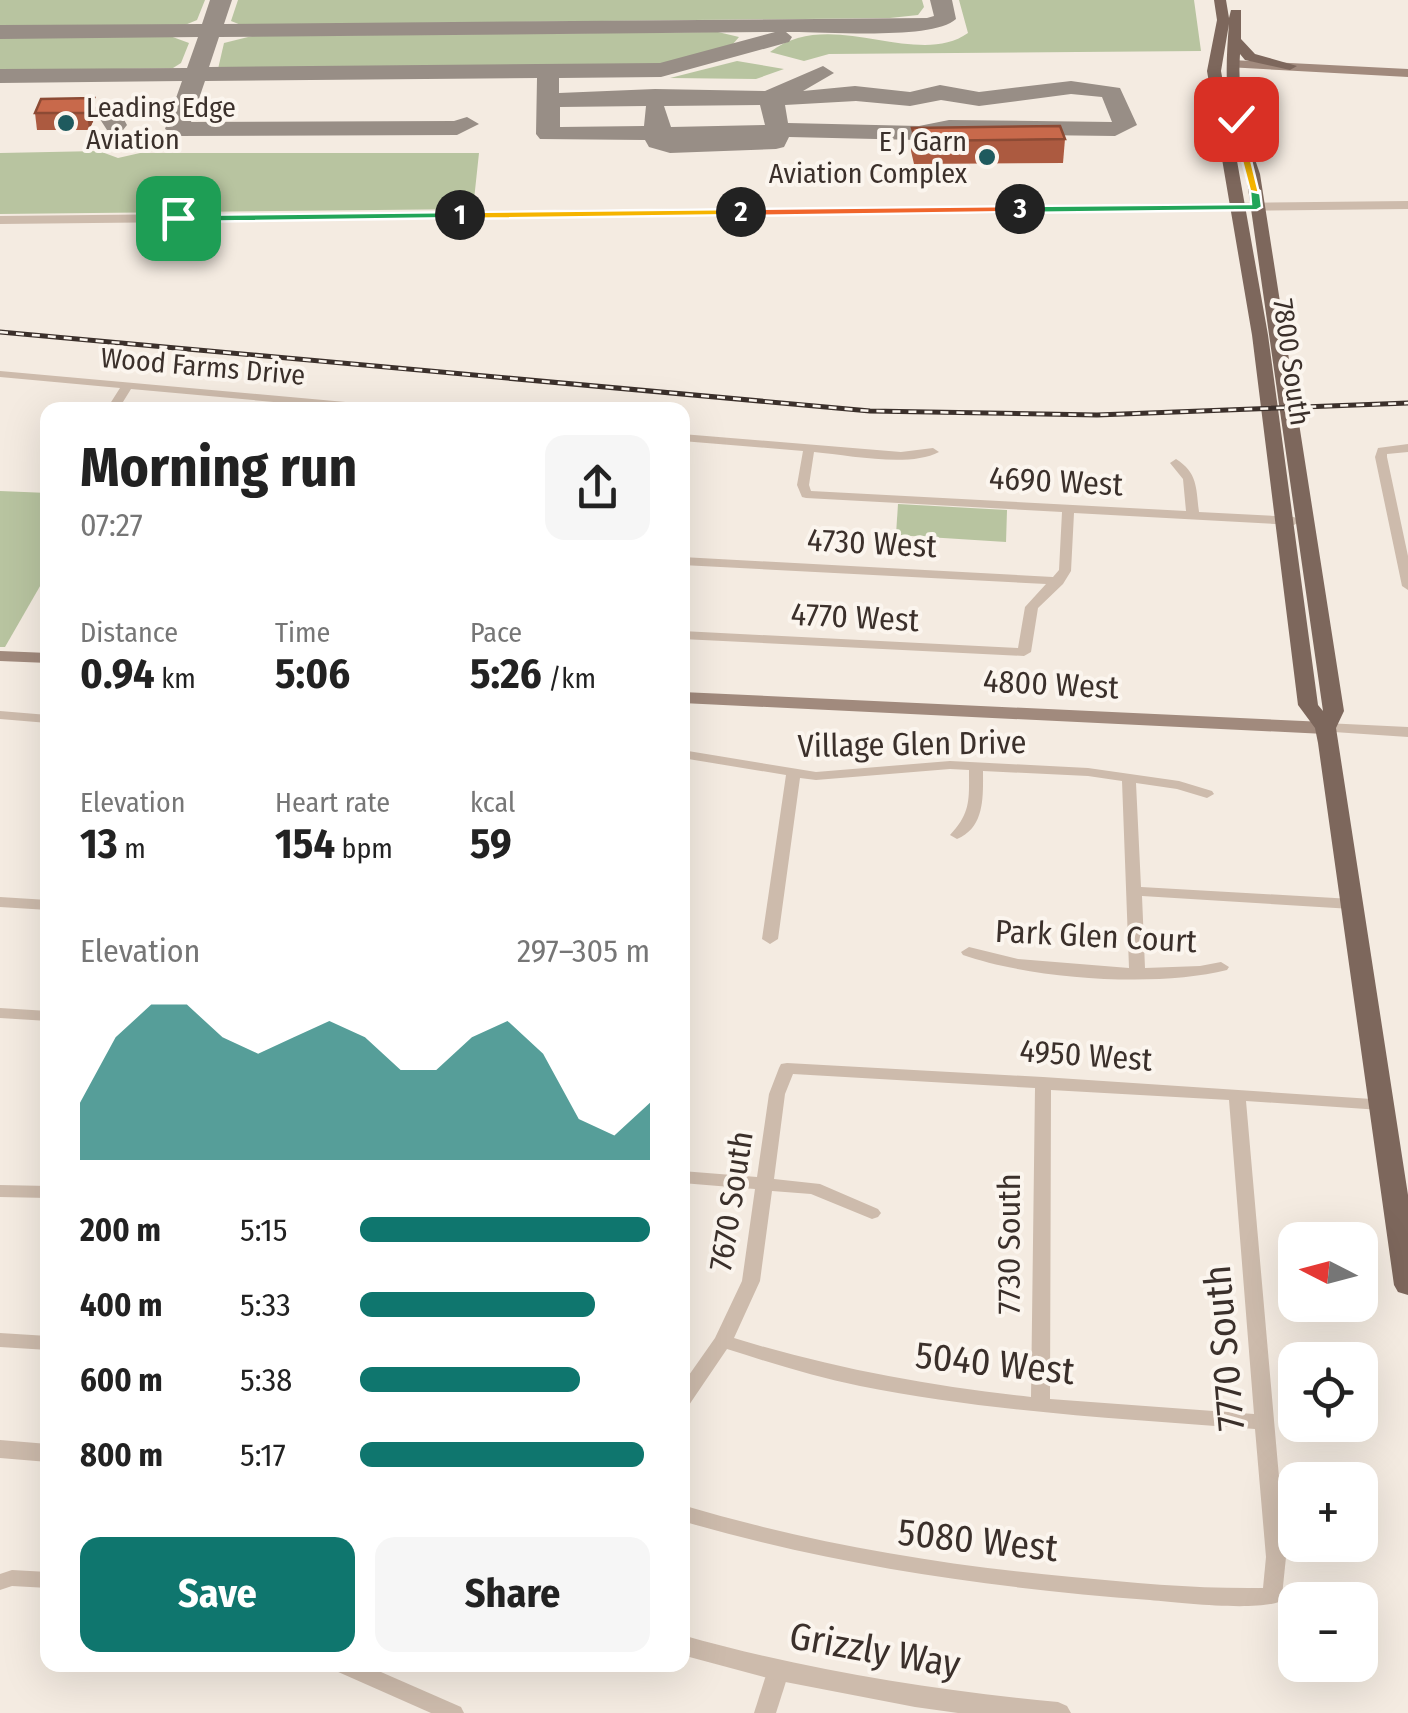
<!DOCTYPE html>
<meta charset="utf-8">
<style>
body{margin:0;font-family:"Fira Sans Condensed",sans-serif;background:#f6f6f6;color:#222;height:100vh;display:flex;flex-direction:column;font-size:38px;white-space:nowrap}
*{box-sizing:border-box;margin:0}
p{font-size:32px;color:#767676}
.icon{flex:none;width:55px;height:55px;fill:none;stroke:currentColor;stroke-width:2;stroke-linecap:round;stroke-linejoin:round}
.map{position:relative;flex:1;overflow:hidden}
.drawer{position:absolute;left:40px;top:402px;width:650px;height:1270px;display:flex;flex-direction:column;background:#fff;border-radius:20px;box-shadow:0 10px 40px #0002}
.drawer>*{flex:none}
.needle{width:65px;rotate:276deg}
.buttons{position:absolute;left:1278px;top:1222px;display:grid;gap:20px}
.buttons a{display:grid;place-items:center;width:100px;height:100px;border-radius:20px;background:#fff;box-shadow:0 10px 40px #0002;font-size:50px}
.pin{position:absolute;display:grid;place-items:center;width:85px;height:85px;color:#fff;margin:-42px;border-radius:20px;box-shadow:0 5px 15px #0006}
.km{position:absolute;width:50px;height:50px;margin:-25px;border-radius:50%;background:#222;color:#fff;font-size:28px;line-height:50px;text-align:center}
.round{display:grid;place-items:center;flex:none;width:105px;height:105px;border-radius:20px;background:#f6f6f6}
.head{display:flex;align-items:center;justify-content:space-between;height:170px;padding:0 40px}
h1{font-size:55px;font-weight:700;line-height:75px}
.figures{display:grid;grid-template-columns:repeat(3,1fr);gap:15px;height:170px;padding:10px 40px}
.figures div{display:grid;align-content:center}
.figures b{font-size:42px;font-weight:700}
.figures small{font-size:28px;font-weight:400}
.figures p{font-size:28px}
.chart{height:280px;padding:20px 40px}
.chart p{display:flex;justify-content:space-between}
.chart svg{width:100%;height:180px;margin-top:10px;fill:#0f766e;opacity:.7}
.primary-button{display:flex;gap:20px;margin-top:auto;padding:20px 40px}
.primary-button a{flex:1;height:115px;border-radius:20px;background:#0f766e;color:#fff;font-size:40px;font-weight:700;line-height:115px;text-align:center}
.primary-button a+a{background:#f6f6f6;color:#222}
ul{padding:0 40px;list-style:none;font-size:32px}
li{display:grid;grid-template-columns:160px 120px 1fr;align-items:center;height:75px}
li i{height:25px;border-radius:12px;background:#0f766e}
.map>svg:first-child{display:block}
.green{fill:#b8c4a0}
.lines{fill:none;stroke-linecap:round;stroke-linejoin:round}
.taxiway{fill:#988e86;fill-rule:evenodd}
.minor{fill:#cdbbac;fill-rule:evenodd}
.tertiary{fill:#cdbbac;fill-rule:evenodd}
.secondary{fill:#a18a7d;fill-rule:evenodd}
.primary{fill:#7d675c;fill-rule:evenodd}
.rail-casing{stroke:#3b302b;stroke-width:5}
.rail{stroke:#fbf5ee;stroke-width:2.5;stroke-dasharray:8;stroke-linecap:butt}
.wall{fill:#ac5a40}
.shaded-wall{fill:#8c4a34}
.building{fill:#c8694b;stroke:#8c4a34;stroke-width:2.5}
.split-1{fill:#22a559;stroke:#fff;stroke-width:2.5}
.split-2{fill:#f5b400;stroke:#fff;stroke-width:2.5}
.split-3{fill:#f0652b;stroke:#fff;stroke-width:2.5}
.split-4{fill:#22a559;stroke:#fff;stroke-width:2.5}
.split-5{fill:#f5b400;stroke:#fff;stroke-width:2.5}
.poi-dot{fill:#1f5a5e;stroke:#fbf5ee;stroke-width:4}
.labels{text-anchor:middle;stroke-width:8;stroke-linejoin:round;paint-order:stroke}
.far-poi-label{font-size:28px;fill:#3b302b;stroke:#fbf5ee;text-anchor:start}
.far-street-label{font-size:28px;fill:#3b302b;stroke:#fbf5ee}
.street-label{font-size:32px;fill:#3b302b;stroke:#fbf5ee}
.near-street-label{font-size:38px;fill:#3b302b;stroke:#fbf5ee}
</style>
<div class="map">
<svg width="1408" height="1713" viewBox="0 0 1408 1713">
<rect width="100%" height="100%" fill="#f4ebe1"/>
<g class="green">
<polygon points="0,0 205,0 197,20 185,25 0,27"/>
<polygon points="238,0 922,0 924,7 918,15 890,18 241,25 231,21"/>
<path d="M959,0H1194L1201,51L829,54L804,61L770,52C831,5 916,70 968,33Z"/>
<polygon points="718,32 739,37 733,44 664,64 218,69 224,43 252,36"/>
<polygon points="170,36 189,43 181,63 173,68 0,71 0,38"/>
<polygon points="737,61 784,69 756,79 670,78"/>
<polygon points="99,151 118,158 140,153 479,153 473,209 0,214 0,153"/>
<polygon points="0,491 48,493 47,574 5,647 0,647"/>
<polygon points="898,504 1007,510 1006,542 896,535"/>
</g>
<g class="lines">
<g class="taxiway">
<path d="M210,0H232L224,24L927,18L934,16L930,0H952L956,19C933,41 821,31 786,32L792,37L789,42L661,77L559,78V93L655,89L765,91L823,66L834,73L803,91L855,86L910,92L940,85L979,92L1071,81L1120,88L1137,125L1115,136L951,134L919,140L789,137L784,147L776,149L670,153L649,147L645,140L540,139L536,134L537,78L205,81L191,122L454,121L467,117L479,124L457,135L177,136L165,129L182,81L0,83V69L187,68L198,37L0,39V25L202,24ZM775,32L660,63L209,67L219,37ZM1071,94L1102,97L1112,122L949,120L919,126L788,123L785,105L856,101L910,106L941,100L979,106ZM760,105L765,125L671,127L664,106ZM646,106L644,126L560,127V107Z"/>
<polygon points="112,103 124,110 122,116 127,125 123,130 107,130 98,116 104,105"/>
</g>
<g class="minor">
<polygon points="0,371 401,407 407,410 362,410 131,389 118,410 106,410 120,388 0,377"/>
<path d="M682,434L901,452L933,448L939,452C909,468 849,455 814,452L809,485L811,491L1186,511L1183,479L1170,463L1176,459C1198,473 1196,488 1199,512L1294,517L1300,521L1294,525L1074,513L1071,571L1063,584L1038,608L1031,652L1024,656L682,639V631L1018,648L1025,607L1046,584L682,565V557L1053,577L1059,570L1062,512L806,498L802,497L797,485L803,451L682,441Z"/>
<polygon points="1408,444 1408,452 1387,454 1387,457 1408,556 1408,590 1402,586 1375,457 1378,448"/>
<polygon points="0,711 48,715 48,723 0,719"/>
<path d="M682,750L816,772L950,761L1088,768L1179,781L1212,791L1214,794L1207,798L1177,789L1136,783L1141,887L1352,899L1360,904L1352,909L1142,896L1145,968L1200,966L1221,962L1229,967L1227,970C1156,988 1032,979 963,955L961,952L969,947L1018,959L1129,968L1122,781L1088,776L983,771C983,797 985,827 957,839L950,835C971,813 969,799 969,770L950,769L816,780L800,778L778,939L770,944L762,939L786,775L682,758Z"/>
<polygon points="0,897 48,900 48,910 0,907"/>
<polygon points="0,1008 48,1011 48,1021 0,1018"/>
<path d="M787,1063L1043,1077L1387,1100L1389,1104L1387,1108L1381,1110L1246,1101L1286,1557L1282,1596L1279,1602C1252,1611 1181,1603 1150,1600C991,1588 836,1566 682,1521V1505C810,1543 940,1565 1072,1577C1135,1583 1199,1589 1263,1588L1266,1557L1255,1429C1123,1419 990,1412 860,1386C815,1377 771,1363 727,1349L689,1405L682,1407V1385L715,1338L742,1281L755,1189L682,1183V1171L757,1177L769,1094L779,1068L781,1064ZM793,1074L1035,1088L1031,1397C929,1386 831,1368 734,1338L760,1281L772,1191L811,1194L872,1219L878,1217L881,1213L878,1209L820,1184L774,1179L785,1094ZM1051,1090L1229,1100L1254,1414L1050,1399Z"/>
<polygon points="0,1185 48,1186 48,1198 0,1197"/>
<polygon points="0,1333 48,1336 48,1350 0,1347"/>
<polygon points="12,1570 48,1572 48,1588 12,1586 0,1590 0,1574"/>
<polygon points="778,1663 786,1666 789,1672 776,1713 754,1713 767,1672 770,1666"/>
<polygon points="332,1665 365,1665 461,1707 464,1713 431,1713 336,1671"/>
</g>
<g class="tertiary">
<polygon points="1408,201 1408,209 0,224 0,216"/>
<polygon points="1325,723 1408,727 1408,737 1319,731 1317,728 1319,725"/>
<polygon points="0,1440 48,1444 48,1462 0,1458"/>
<path d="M682,1635C806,1670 930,1690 1058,1702L1067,1706L1071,1713H958L915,1707L775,1680L682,1655Z"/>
</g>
<g class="secondary">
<polygon points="1231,60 1408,69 1408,77 1227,67 1227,61"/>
<polygon points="0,651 48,653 48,663 0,661"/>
<polygon points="682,692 1325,722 1334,728 1325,734 682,703"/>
</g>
<path class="primary" d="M1214,0H1226L1229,18L1231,10H1241V39L1255,54L1297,66L1290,70L1245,60L1240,54C1237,96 1246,134 1260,174L1344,711L1336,728L1408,1195V1295L1398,1292L1394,1285L1318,743L1315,728L1298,705L1252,335L1207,71L1217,20ZM1229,24C1224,83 1226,118 1246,174L1323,711L1318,705L1268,335L1221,71Z"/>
<g class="rail-casing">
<polyline id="rail" points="0,332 870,411 1097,415 1408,403"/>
</g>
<use href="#rail" class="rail"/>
</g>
<g class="wall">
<polygon points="94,98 96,115 89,130 37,130 35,113"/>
<polygon points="912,128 1065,139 1063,163 914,164 911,151"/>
</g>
<polygon class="shaded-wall" points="94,98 96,115 89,130 87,113"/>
<g class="building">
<polygon points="94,98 87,113 35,113 41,99"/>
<polygon points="1060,126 1065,139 916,141 912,128"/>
</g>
<polygon class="split-1" points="460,212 464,218 178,222 173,218 178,215"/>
<polygon class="split-2" points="741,209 745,215 460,219 455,215 460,212"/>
<polygon class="split-3" points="1020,206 1024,212 741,216 735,212 741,209"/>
<polygon class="split-4" points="1255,188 1260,191 1262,207 1257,210 1020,213 1014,209 1020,206 1251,204 1250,191"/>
<polygon class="split-5" points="1236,116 1241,119 1259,193 1250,191 1231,119"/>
<g class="poi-dot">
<circle cx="66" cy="123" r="10"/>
<circle cx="987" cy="157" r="10"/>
</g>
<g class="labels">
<g class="far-poi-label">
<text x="86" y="117">Leading Edge<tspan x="86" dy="32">Aviation</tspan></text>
<text x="967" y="151" text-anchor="end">E J Garn<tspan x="967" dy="32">Aviation Complex</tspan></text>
</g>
<g class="far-street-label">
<text transform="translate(1292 362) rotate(82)" y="10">7800 South</text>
<text transform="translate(203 366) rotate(5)" y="10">Wood Farms Drive</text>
</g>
<g class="street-label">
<text transform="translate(1056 481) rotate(3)" y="11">4690 West</text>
<text transform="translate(872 543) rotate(3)" y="11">4730 West</text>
<text transform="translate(855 617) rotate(3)" y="11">4770 West</text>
<text transform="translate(1051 684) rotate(3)" y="11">4800 West</text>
<text transform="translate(912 744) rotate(-1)" y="11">Village Glen Drive</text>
<text transform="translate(1096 936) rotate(3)" y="11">Park Glen Court</text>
<text transform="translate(1086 1055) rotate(4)" y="11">4950 West</text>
<text transform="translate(731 1201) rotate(-81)" y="11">7670 South</text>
<text transform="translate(1009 1244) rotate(-90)" y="11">7730 South</text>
</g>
<g class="near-street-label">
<text transform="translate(1224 1348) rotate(-95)" y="13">7770 South</text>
<text transform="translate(995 1363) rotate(6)" y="13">5040 West</text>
<text transform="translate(978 1540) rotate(6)" y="13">5080 West</text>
<text transform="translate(875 1650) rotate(10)" y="13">Grizzly Way</text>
</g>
</g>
</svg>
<div class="buttons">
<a><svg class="needle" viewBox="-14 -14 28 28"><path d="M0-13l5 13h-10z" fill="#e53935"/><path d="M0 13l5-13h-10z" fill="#767676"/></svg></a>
<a><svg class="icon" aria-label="locate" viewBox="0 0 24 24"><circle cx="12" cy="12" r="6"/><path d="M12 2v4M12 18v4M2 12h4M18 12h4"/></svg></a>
<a>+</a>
<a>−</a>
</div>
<div class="pin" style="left:178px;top:218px;background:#1e9e55"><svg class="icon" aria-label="arrive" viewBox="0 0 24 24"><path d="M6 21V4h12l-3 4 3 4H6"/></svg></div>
<div class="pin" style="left:1236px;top:119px;background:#d93025"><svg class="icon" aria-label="check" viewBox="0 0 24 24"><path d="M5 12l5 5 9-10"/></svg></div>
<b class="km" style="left:460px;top:215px">1</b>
<b class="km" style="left:741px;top:212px">2</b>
<b class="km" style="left:1020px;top:209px">3</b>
<section class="drawer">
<div class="head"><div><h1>Morning run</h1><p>07:27</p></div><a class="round"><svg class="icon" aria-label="share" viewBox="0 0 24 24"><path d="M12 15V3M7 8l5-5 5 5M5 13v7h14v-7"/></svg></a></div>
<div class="figures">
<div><p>Distance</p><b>0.94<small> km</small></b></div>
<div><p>Time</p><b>5:06</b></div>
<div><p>Pace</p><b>5:26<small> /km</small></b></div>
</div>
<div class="figures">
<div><p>Elevation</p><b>13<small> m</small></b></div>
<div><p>Heart rate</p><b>154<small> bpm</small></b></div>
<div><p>kcal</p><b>59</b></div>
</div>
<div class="chart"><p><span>Elevation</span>297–305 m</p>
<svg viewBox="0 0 160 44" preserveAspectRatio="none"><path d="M0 44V30L10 14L20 6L30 6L40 14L50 18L60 14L70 10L80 14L90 22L100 22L110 14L120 10L130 18L140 34L150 38L160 30V44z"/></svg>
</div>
<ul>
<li><b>200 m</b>5:15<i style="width:100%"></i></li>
<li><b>400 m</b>5:33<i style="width:81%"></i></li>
<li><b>600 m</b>5:38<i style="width:76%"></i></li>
<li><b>800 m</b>5:17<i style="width:98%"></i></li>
</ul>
<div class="primary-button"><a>Save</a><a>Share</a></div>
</section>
</div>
